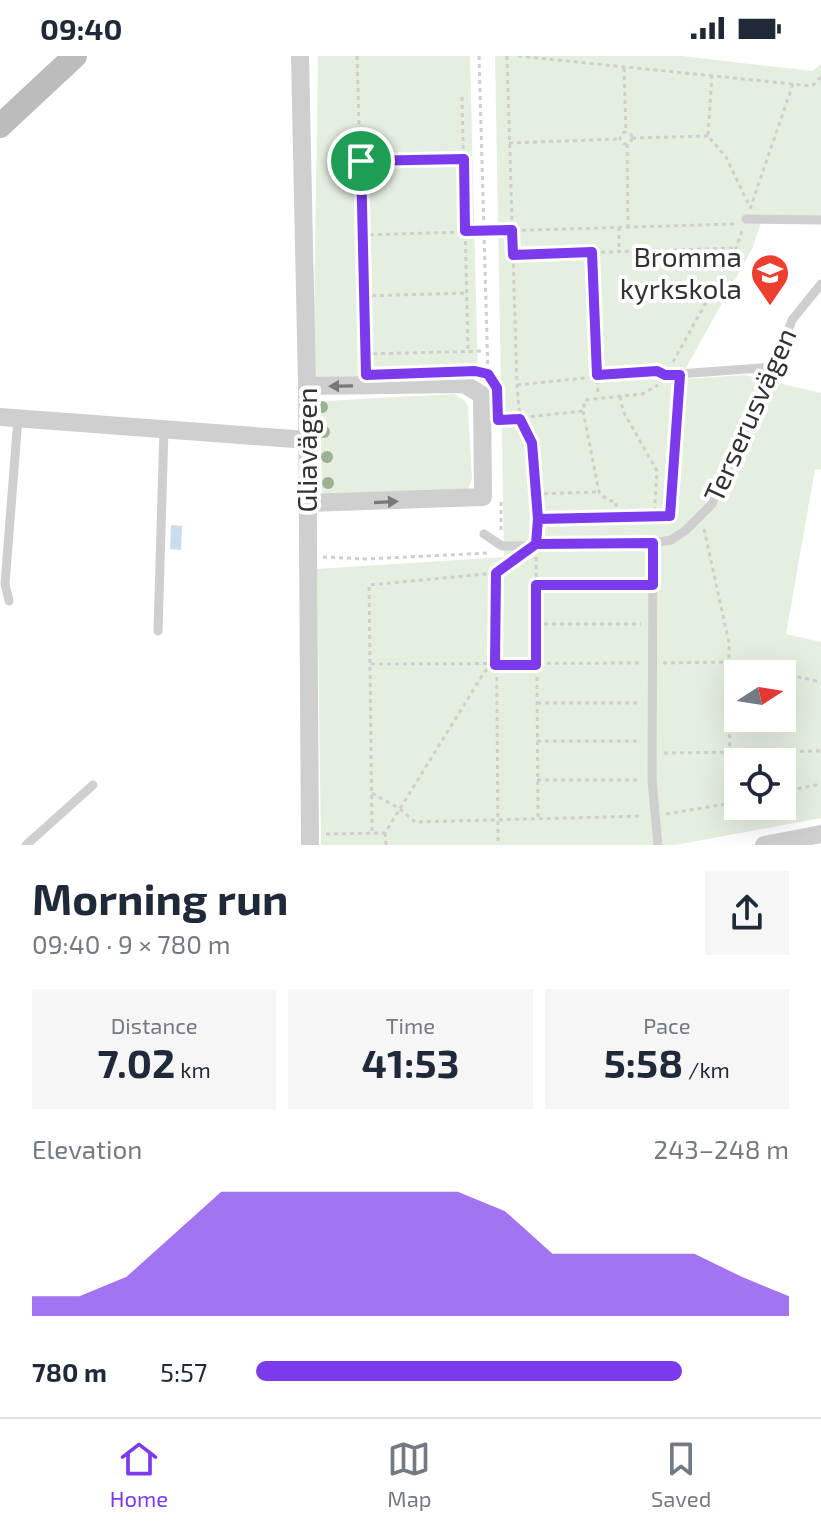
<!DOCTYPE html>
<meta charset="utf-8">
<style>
body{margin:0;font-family:"Exo 2",sans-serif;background:#f6f6f7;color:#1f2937;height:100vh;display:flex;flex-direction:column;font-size:30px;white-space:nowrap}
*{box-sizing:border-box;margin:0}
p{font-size:26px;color:#747a83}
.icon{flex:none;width:44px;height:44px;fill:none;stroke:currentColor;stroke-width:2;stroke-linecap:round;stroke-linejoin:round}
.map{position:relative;height:789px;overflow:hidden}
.drawer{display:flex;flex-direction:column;background:#fff;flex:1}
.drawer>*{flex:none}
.needle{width:52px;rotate:78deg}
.fabs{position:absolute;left:724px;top:604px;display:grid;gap:16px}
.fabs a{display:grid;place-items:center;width:72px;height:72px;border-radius:0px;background:#fff;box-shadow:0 8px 32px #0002;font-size:40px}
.pin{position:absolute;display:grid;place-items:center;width:68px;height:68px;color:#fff;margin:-34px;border:4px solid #fff;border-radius:50%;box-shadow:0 2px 8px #0007}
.round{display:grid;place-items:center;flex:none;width:84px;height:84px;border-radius:0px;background:#f6f6f7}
.summary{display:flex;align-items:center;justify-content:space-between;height:136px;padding:0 32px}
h1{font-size:44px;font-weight:700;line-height:60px}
.metrics{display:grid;grid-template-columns:repeat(3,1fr);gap:12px;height:136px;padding:8px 32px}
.metrics div{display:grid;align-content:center;border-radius:0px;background:#f6f6f7;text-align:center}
.metrics b{font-size:40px;font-weight:700}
.metrics small{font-size:22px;font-weight:400}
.metrics p{font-size:22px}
.chart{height:224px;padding:16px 32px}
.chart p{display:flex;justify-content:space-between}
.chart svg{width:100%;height:144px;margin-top:8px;fill:#7c3aed;opacity:.7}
ul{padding:0 32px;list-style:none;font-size:26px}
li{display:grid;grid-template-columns:128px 96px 1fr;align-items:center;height:60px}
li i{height:20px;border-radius:10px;background:#7c3aed}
.status{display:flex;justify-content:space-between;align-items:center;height:56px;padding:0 40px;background:#fff;direction:ltr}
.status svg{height:22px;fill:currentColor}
.dock{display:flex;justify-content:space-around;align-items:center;height:112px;border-top:2px solid #e0e1e3;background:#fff;font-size:22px;color:#747a83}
.dock a{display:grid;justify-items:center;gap:4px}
.dock .selected{color:#7c3aed}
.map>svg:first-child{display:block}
.green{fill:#e5efe0;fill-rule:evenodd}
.water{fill:#ccdcef}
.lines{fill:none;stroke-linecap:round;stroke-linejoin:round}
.path{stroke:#cfcfcf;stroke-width:3;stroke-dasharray:4 4;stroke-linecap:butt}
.lane{stroke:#cfcfcf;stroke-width:9}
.street{stroke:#cfcfcf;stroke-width:18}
.secondary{stroke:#bcbcbc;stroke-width:24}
.tree{fill:#9db094}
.oneway{fill:#797979}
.route-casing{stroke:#fff;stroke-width:16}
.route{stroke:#7c3aed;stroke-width:10}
.labels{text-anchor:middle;stroke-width:8;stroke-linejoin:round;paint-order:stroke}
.poi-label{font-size:28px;fill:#323232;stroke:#fff;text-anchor:end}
.street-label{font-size:28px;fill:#323232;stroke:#fff}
</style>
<div class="status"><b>09:40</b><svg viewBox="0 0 49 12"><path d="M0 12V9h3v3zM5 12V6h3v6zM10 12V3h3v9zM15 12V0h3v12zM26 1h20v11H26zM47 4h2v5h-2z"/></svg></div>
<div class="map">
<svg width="821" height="789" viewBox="0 0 821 789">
<rect width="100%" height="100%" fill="#fff"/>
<g class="green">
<polygon points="318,0 470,0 478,321 313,324"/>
<path d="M495,0H682L812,15L821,8V160H763L753,191L686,312L685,323L745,319L821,337V414L815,413L786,578L821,586V762L676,789H321L317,513L504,501ZM738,618H782V662H738ZM738,706H782V750H738Z"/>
<polygon points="454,338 465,345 468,351 472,423 468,433 324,439 322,437 320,352 325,345"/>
</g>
<polygon class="water" points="171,469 182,470 181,494 170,493"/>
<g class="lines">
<g class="path">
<polyline points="357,0 366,312"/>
<polyline points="479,0 488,318"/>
<polyline points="507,0 517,329 520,363 532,387 537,477"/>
<polyline points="518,0 812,30 821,21"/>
<polyline points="624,12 626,77"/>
<polyline points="712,19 708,80 726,101 750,151"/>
<polyline points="462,41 468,295"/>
<circle cx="626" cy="82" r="6"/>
<polyline points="632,82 708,80"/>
<polyline points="509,87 620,83"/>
<polyline points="627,88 628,171"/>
<polyline points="361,105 464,103"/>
<polyline points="750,153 793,28"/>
<polyline points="619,171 619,195"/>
<polyline points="362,179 734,168"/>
<polyline points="592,196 598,340"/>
<polyline points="513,199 736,192"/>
<polyline points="364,240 467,237"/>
<polyline points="365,298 485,295"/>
<polyline points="673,306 736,192 742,175"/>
<polyline points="517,329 653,315"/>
<polyline points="583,355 599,436 607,444 616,446 616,461"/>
<polyline points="499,364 583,355 585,344 642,338 658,329"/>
<polyline points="536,438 599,436"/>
<polyline points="501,446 501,474"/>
<polyline points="654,460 670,460 679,332"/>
<polyline points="539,463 654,460 657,415 623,355 620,340"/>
<polyline points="704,473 729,587 730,747"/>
<polyline points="323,501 366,503 488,497"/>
<polyline points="536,501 538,763"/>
<polyline points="496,517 498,789"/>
<polyline points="537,529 641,529"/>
<polyline points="536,568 641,568"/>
<polyline points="663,607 730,606 821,626"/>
<polyline points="371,608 639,607"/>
<polyline points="537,647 640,647"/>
<polyline points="537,685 641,685"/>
<polyline points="664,697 821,695"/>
<polyline points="537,724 641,724"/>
<polyline points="782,736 821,728"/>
<polyline points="372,737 400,753 415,766 643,760"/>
<polyline points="666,758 738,746"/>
<polyline points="372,775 369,529 496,517 517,502"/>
<polyline points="385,777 386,789"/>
<polyline points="326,778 385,777 485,615 495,609"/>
</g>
<g class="lane">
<polyline points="746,163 821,164"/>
<polyline points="665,319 774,311"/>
<polyline points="484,478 502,490 653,487 671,484 686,474 712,448 774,311 792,264 821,228"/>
<polyline points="653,487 652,724 658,789"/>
<polyline points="9,545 5,528 18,362"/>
<polyline points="158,575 164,373"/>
<polyline points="26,789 93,729"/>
</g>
<g class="street">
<polyline points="300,0 307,330 310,789"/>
<polyline points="307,330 464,328 482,339 483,441 308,447"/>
<polyline points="0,361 308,384"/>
<polyline points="764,789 821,778"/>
</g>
<polyline class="secondary" points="0,70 75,0"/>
</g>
<g class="tree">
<circle cx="322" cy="351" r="6"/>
<circle cx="324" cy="376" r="6"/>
<circle cx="327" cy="401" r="6"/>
<circle cx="328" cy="427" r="6"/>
</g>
<defs><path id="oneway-solid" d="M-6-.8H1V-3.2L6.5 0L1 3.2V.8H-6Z" transform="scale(2)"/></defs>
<g class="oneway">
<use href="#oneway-solid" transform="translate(341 330) rotate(179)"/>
<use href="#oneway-solid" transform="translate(386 446) rotate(-3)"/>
</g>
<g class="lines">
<g class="route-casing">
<polyline id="route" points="361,105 366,319 475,315 488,318 497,332 498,364 520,363 532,387 538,463 536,488 496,517 495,609 536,609 536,529 653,529 653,487 536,488 538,463 670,460 680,319 665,319 657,315 597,319 592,196 513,199 512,174 465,175 464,103 361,105"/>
</g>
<use href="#route" class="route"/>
</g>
<defs>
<g id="school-pin" transform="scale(2)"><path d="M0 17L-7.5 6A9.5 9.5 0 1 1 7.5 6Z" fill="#ed3f2f" stroke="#fff"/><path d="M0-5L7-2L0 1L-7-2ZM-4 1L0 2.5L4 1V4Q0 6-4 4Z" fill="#fff"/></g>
</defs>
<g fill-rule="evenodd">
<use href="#school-pin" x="770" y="217"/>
</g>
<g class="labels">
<g class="poi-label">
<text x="742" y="211">Bromma<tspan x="742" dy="32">kyrkskola</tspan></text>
</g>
<g class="street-label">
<text transform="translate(750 359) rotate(-66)" y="10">Terserusvägen</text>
<text transform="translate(307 394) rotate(-90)" y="10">Gliavägen</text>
</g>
</g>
</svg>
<div class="fabs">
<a><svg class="needle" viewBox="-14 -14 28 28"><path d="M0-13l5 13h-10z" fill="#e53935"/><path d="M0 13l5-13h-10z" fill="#747a83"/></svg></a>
<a><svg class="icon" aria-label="locate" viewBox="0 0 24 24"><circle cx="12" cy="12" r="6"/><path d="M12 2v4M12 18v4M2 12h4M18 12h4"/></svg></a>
</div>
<div class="pin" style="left:361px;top:105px;background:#1e9e55"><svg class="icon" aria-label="arrive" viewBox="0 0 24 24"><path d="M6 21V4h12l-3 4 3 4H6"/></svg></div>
</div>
<section class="drawer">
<div class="summary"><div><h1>Morning run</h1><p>09:40 · 9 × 780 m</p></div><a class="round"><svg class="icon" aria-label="share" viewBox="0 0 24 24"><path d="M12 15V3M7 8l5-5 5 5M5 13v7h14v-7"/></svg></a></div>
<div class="metrics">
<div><p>Distance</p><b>7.02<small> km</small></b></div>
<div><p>Time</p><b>41:53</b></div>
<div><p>Pace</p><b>5:58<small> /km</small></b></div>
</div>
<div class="chart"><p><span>Elevation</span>243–248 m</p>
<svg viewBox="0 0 160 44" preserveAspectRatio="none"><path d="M0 44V38L10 38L20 32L30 19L40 6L50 6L60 6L70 6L80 6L90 6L100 12L110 25L120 25L130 25L140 25L150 32L160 38V44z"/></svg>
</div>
<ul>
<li><b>780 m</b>5:57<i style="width:80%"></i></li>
</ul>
</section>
<nav class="dock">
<a class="selected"><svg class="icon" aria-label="home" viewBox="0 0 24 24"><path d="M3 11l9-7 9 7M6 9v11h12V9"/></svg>Home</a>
<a><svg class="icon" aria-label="map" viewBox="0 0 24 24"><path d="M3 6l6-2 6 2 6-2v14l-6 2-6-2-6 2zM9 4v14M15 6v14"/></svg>Map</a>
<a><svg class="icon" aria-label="saved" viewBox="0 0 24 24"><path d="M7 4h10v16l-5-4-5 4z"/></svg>Saved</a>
</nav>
